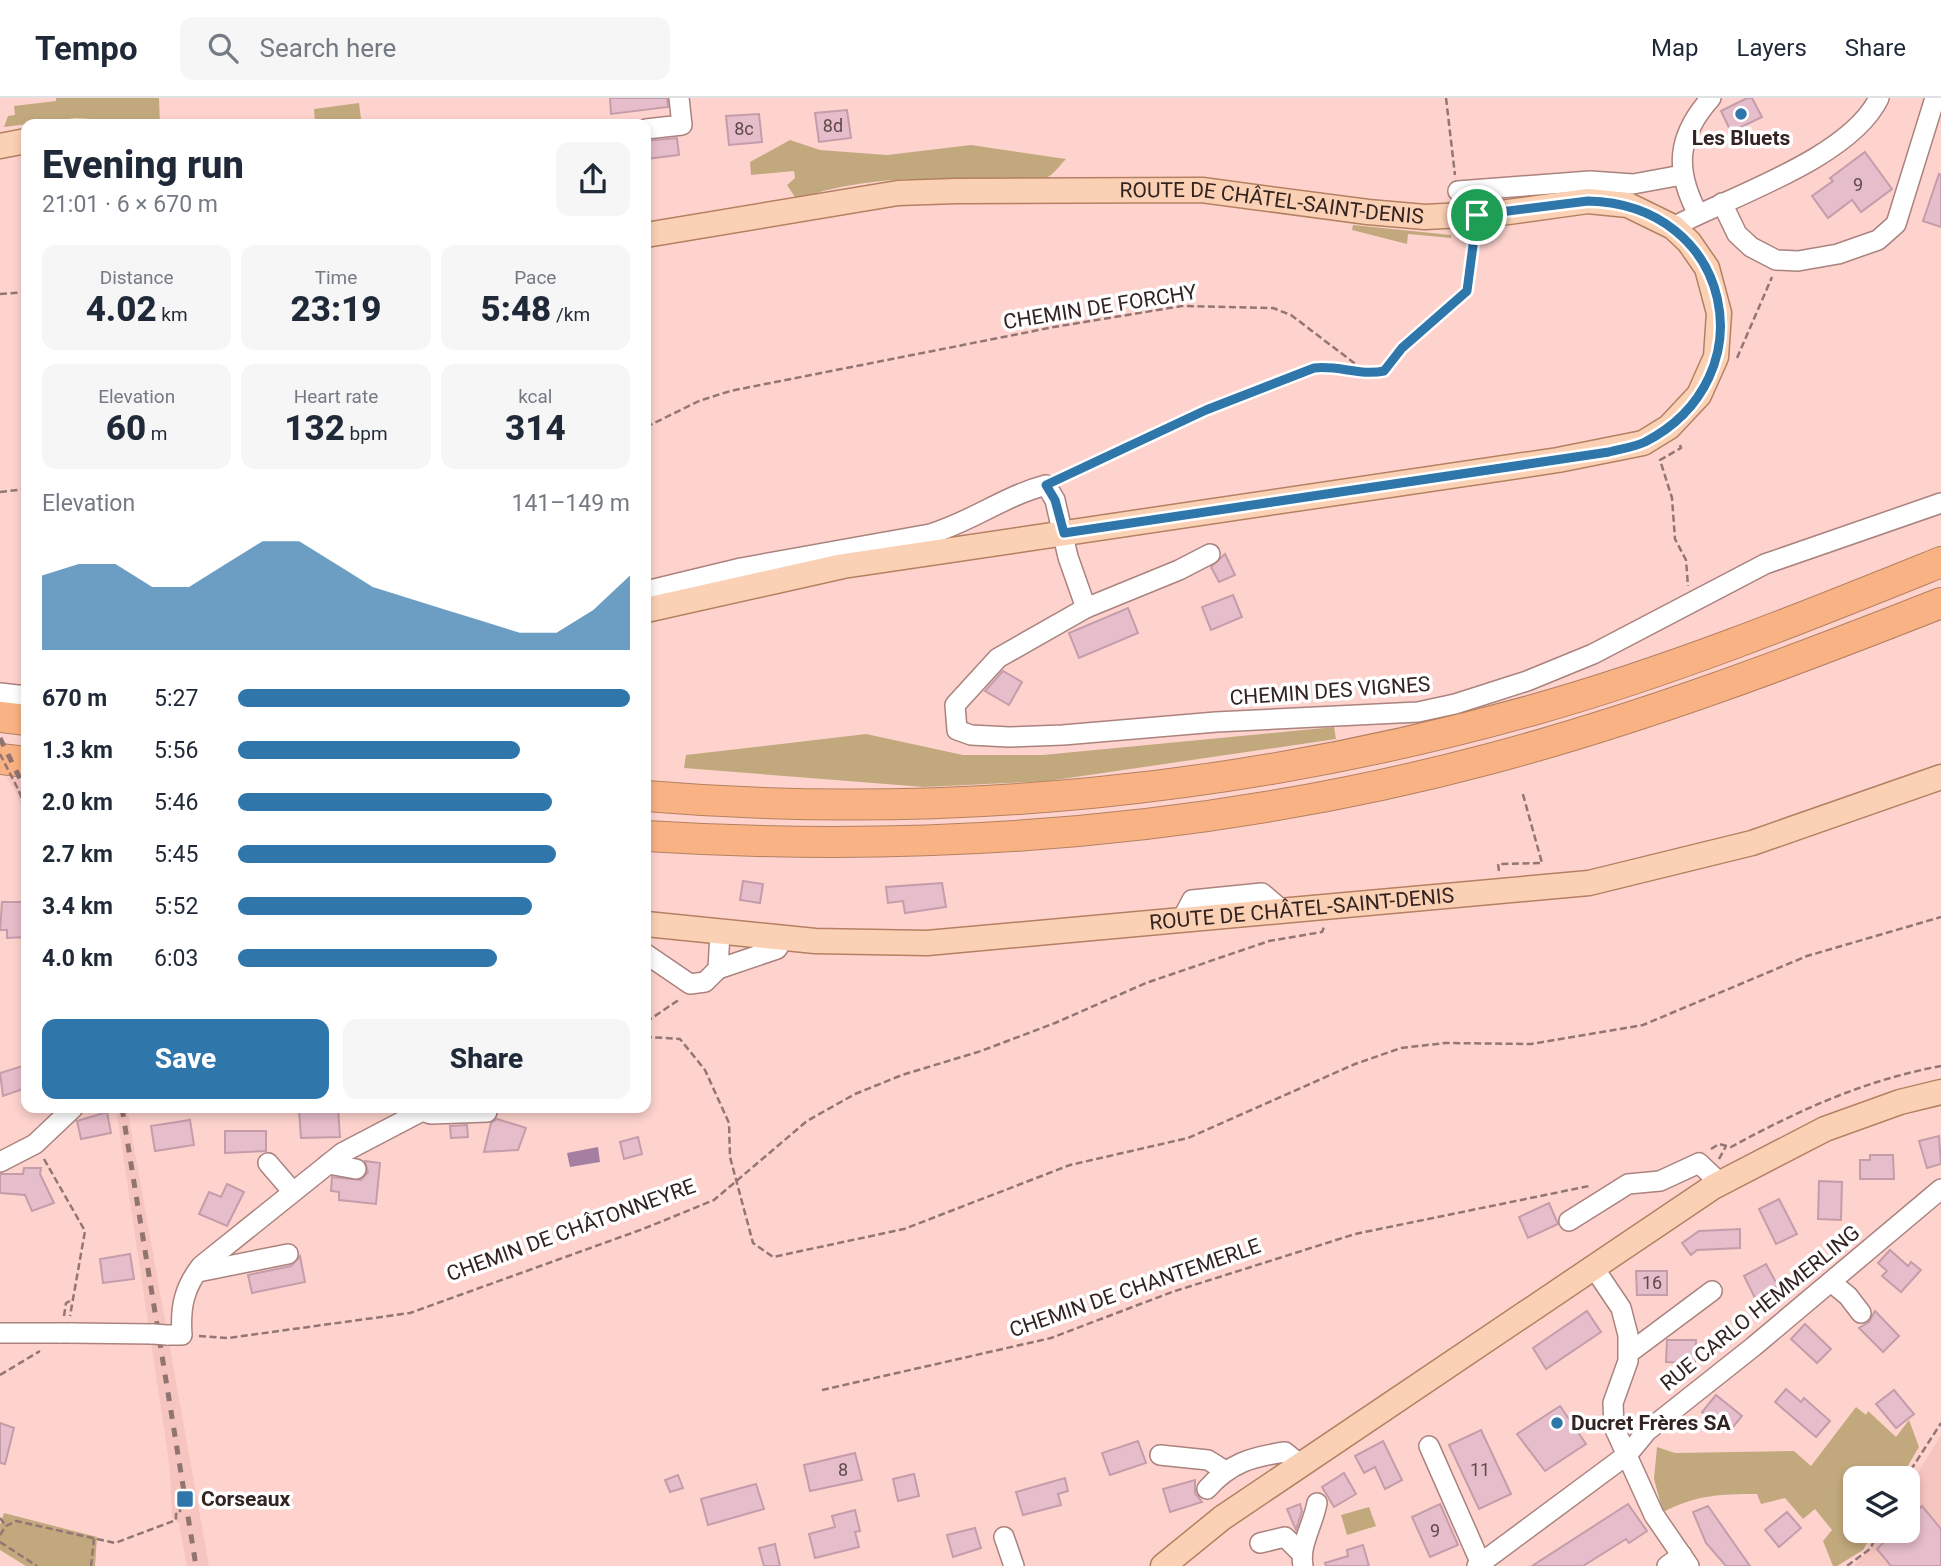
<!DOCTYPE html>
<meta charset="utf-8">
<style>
body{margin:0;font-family:Roboto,sans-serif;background:#f6f6f7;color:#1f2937;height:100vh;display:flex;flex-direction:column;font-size:26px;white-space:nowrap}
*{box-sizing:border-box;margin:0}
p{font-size:23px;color:#747a83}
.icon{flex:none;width:38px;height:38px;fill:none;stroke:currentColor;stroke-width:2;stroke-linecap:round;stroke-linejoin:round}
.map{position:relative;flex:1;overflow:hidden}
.side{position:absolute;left:21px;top:21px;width:630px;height:994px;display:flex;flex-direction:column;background:#fff;border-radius:14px;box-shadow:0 4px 10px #0003}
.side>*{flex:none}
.buttons{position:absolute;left:1843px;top:1368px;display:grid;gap:14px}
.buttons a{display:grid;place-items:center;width:77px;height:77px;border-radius:14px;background:#fff;box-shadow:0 4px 10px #0003;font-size:35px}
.pin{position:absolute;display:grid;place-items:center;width:60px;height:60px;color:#fff;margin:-30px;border:4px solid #fff;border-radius:50%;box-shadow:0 2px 7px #0007}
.round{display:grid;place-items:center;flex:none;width:74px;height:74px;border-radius:14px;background:#f6f6f7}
.summary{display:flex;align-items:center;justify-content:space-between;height:119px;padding:0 21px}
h1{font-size:38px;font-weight:800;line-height:52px}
.stats{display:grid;grid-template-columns:repeat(3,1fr);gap:10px;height:119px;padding:7px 21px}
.stats div{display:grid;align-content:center;border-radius:14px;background:#f6f6f7;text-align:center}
.stats b{font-size:35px;font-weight:800}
.stats small{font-size:19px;font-weight:400}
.stats p{font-size:19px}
.chart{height:196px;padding:14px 21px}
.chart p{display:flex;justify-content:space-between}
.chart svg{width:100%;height:126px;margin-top:7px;fill:#2f76ab;opacity:.7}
.button{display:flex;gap:14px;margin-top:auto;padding:14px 21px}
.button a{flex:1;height:80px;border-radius:14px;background:#2f76ab;color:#fff;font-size:28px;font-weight:800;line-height:80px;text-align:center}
.button a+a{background:#f6f6f7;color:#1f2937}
ul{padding:0 21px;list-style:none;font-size:23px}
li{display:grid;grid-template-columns:112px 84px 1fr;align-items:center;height:52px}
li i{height:18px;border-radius:9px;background:#2f76ab}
header{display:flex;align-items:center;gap:42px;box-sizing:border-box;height:98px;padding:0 35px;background:#fff;border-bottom:2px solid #e0e1e3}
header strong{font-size:33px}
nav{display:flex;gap:38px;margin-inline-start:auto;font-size:24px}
.search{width:490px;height:63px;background:#f6f6f7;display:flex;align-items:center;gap:18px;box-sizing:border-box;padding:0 24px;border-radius:14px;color:#747a83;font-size:26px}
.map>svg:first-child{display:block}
.built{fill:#f7c5bf}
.green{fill:#c2a97d}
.water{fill:#a57fa2}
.building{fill:#e6bdca;stroke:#c59daa;stroke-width:2}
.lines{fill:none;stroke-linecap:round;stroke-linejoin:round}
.minor-casing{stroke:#aa827e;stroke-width:22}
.major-casing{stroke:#b48061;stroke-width:27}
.highway-casing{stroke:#b48061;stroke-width:32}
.path{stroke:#937673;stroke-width:2.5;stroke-dasharray:7 3.5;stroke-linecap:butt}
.minor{stroke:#fff;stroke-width:19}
.major{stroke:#fbd1b5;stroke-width:24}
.highway{stroke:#f9b284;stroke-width:30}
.rail{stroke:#907470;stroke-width:5;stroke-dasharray:9 9;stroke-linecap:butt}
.minor-bridge-casing{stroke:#aa827e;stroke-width:22;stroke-linecap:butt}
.path-bridge{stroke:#937673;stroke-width:2.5;stroke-dasharray:7 3.5;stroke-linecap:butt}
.minor-bridge{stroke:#fff;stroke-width:19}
.route-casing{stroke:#fff;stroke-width:14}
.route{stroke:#2f76ab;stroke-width:9}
.poi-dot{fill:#2f76ab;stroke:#fff;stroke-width:2.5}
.labels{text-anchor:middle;stroke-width:7;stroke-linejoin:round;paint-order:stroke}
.number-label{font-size:18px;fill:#604a4b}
.poi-label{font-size:21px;font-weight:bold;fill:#332321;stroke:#fff;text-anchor:start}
.street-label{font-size:21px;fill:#332321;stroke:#fff}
</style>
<header>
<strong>Tempo</strong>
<div class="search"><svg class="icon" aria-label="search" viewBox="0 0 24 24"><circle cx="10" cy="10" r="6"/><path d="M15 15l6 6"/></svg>Search here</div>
<nav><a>Map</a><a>Layers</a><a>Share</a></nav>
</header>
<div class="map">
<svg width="1941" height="1468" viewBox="0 0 1941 1468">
<rect width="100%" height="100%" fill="#fed3ce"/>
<g class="built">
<polygon points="6,679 26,683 26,718 14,691"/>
<polygon points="116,1010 127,1010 209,1468 187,1468 179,1425 172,1420 170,1371"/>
<polygon points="1941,1337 1941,1468 1853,1468 1870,1451 1881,1433 1908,1433 1908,1391"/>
</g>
<g class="green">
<polygon points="56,0 159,0 160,26 76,20 4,29 8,18 15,17 14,8 56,3"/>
<polygon points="359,5 361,21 315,26 314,11"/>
<path d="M790,42L820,52L887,57L971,47L1066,61C1061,66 1056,73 1051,77C1024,96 960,81 928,81C891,80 830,87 797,102L787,87L795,80L794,73L751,77L750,64Z"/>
<polygon points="1353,127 1451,137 1451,140 1408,136 1407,146 1352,132"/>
<polygon points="1334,629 1336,641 1048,683 924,689 684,670 686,657 866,636 963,657 1043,657"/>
<path d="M1856,1309L1866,1317L1868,1313L1896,1339L1909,1322L1919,1349L1900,1381H1855V1433H1874L1863,1452L1837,1468H1833L1823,1443L1832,1432L1815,1411L1803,1421L1785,1400L1761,1406L1757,1396C1719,1396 1697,1397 1663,1414L1654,1381L1657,1349L1675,1355L1794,1353L1811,1368Z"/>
<polygon points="1369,1409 1376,1428 1347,1437 1341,1417"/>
<polygon points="4,1415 97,1439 95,1468 26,1468 0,1452 0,1427"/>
</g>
<polygon class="water" points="598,1049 600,1064 570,1069 567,1055"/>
<g class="building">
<polygon points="610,0 667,0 668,9 611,16"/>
<polygon points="1747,0 1752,0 1762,19 1731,34 1721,13"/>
<polygon points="847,12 851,40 819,44 815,15"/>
<polygon points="759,16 762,44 729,47 726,18"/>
<polygon points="677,40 679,57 646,61 646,43"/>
<polygon points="1865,54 1892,91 1861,114 1852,102 1828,120 1812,98 1833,83 1830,80"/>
<polygon points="1939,76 1941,77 1941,129 1923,123"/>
<polygon points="1225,456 1235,477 1219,484 1211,469"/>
<polygon points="1233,497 1242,519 1211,532 1202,509"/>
<polygon points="1128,510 1138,535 1079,560 1069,535"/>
<polygon points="1003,573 1022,584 1009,607 985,593"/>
<polygon points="743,783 763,786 760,805 740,802"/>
<polygon points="942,785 946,809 905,815 903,803 888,805 886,789"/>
<polygon points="2,804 25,804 26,839 7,840 7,832 0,832"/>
<polygon points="26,967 26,990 3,998 0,975"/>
<polygon points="313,1010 338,1010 340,1039 301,1040 299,1012"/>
<polygon points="107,1014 111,1035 81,1041 77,1023"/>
<polygon points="497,1021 526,1030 518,1052 484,1054 491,1025"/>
<polygon points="190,1022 194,1047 155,1053 151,1028"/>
<polygon points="467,1027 468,1039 451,1040 450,1028"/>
<polygon points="225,1033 266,1033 266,1053 225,1055"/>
<polygon points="1939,1038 1941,1066 1927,1070 1919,1043"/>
<polygon points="638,1039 642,1056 624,1061 620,1044"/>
<polygon points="1870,1057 1893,1057 1894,1081 1860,1081 1860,1062 1870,1062"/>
<polygon points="365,1063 380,1065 376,1106 339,1102 339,1094 331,1093 332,1079 361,1082 368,1074"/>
<polygon points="24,1070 41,1070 40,1076 54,1105 32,1113 25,1097 0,1095 0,1076 23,1076"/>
<polygon points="1819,1083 1842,1084 1841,1122 1818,1121"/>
<polygon points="227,1086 244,1094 227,1128 199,1116 209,1094 221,1099"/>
<polygon points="1779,1101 1797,1136 1776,1146 1759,1111"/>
<polygon points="1549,1105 1558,1126 1528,1140 1519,1119"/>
<polygon points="1740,1131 1740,1150 1697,1152 1691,1157 1682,1145 1699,1133"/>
<polygon points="1890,1152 1908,1168 1911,1164 1921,1172 1901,1194 1882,1178 1887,1173 1878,1165"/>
<polygon points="130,1156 134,1181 103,1185 100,1161"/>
<polygon points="300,1158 305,1184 252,1195 248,1177 291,1168"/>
<polygon points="1766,1166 1778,1188 1755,1200 1744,1178"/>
<polygon points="1636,1173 1667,1173 1667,1197 1637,1197"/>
<polygon points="1587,1213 1601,1234 1546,1271 1533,1250"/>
<polygon points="1875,1213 1899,1238 1883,1254 1859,1230 1869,1224"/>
<polygon points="1805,1226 1831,1251 1817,1265 1791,1241"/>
<polygon points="1667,1242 1696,1242 1695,1265 1666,1264"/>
<polygon points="1786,1291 1801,1304 1804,1300 1830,1323 1816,1339 1775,1304"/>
<polygon points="1894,1292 1914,1316 1896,1330 1876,1306"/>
<polygon points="1716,1297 1742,1318 1728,1335 1702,1314"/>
<polygon points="1560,1308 1586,1346 1545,1373 1517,1336"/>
<polygon points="0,1325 14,1330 5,1366 0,1365"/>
<polygon points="1481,1332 1511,1396 1479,1411 1449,1347"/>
<polygon points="1138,1343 1146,1365 1110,1377 1102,1355"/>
<polygon points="1383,1343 1402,1382 1385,1391 1375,1369 1364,1375 1355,1358"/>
<polygon points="855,1355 862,1382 810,1393 804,1367"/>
<polygon points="1344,1375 1356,1396 1334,1409 1322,1389"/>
<polygon points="914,1376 919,1398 898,1403 893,1381"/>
<polygon points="678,1377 683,1390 670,1394 665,1382"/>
<polygon points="1065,1380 1068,1393 1058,1396 1061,1407 1023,1417 1016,1394"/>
<polygon points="1195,1382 1195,1395 1202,1404 1170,1414 1163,1391"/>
<polygon points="756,1386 764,1411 708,1427 701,1401"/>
<polygon points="1300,1406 1302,1413 1296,1432 1287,1411"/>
<polygon points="1440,1406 1458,1447 1430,1459 1412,1419"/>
<polygon points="1628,1406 1647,1433 1629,1445 1626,1441 1583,1468 1532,1468"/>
<polygon points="1708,1408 1738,1451 1750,1468 1726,1468 1706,1445 1693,1414"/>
<polygon points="1922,1408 1941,1431 1941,1468 1891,1468 1877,1451 1895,1433 1908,1433 1908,1421"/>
<polygon points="855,1412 860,1433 855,1434 859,1449 815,1460 809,1436 835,1429 832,1418"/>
<polygon points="1787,1414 1801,1430 1779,1449 1765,1432"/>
<polygon points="975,1430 981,1450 953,1459 947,1437"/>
<polygon points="775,1446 780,1468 764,1468 759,1450"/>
<polygon points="1363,1447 1369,1468 1326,1468 1325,1465 1348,1458 1347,1452"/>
</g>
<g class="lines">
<g class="minor-casing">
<g id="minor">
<polyline points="646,31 682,27 679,0"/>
<polyline points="1458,93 1590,83 1633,86 1682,77"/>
<polyline points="1722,105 1737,136 1751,149 1776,162 1798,163 1838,156 1878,142 1896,126 1935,0"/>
<path d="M1698,116C1674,71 1677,38 1711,0"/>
<path d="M1673,129C1732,98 1850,60 1879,0"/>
<path d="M646,493L741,470L930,436C971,424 1004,398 1046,387L1055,402L1068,459L1086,510L998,560L955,607L957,632L971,637L1009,639L1063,637L1216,624L1418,614L1455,606L1527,583L1593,556L1765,466L1941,405"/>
<polyline points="1086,510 1179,472 1210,456"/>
<polyline points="0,595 26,598"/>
<polyline points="1181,823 1192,802 1262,795 1283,813"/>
<polyline points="646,856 690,886 705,884 718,871 720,835"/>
<polyline points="718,871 777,851 784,840"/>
<polyline points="422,1013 431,1016 487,1014"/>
<polyline points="0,1064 35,1046 73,1010"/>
<polyline points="268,1065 293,1094"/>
<polyline points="328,1066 356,1071"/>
<polyline points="1569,1123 1628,1086 1660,1083 1699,1065 1720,1085"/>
<polyline points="1594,1170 1621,1210 1628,1237 1628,1263 1613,1305 1614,1329 1654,1417 1689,1468"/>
<polyline points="198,1174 288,1156"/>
<polyline points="1831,1184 1848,1198 1861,1215"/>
<polyline points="0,1235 62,1235"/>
<polyline points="71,1235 153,1236"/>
<path d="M167,1237H182C180,1209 184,1190 201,1168L342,1055L428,1010"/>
<polyline points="1629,1255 1712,1193"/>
<polyline points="1429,1348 1481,1466"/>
<polyline points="1160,1357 1208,1362 1224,1372"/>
<path d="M1207,1391C1230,1365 1251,1359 1285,1354L1301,1367"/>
<polyline points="1004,1439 1014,1468"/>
<polyline points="1260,1445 1285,1439 1300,1454"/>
<path d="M1303,1468C1299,1447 1313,1427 1317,1405"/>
<polyline points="1477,1468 1628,1356 1647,1333 1753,1249 1941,1091"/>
<polyline points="1667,1468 1682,1457"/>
</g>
</g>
<g class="major-casing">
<g id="major">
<polyline points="0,48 26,43"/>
<path id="s1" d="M646,137L898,95L956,93L1202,92L1368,114L1425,119L1501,115L1588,103L1628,107L1673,129L1689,144L1707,170L1719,215L1716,259L1699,297L1669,329L1643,345L1558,362L843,468L646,512"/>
<path id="s2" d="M646,826L815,843L927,845L1589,785L1752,745L1941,679"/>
<polyline points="1163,1468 1222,1420 1713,1089 1825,1031 1900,1004 1941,994"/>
</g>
</g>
<g class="highway-casing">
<g id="highway">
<polyline points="0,619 26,622"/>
<polyline points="0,661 26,664"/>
<path d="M646,698C944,723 1245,693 1533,612C1672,573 1807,518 1941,464"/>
<path d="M646,738C932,756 1216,734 1493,660C1646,619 1794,563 1941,505"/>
</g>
</g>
<g class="path">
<polyline points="1446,0 1455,77"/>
<polyline points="0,196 26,194"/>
<polyline points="1737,260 1772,179"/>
<polyline points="646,329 699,303 730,293 1054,229 1182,208 1273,210 1291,217 1366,274"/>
<polyline points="1680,347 1681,350 1660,362 1672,400 1675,441 1686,462 1688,488"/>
<path d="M1062,380L1207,312L1314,270C1338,267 1362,278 1384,273L1402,250L1467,193L1474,138"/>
<polyline points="0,394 26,391"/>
<polyline points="19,693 26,711"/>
<polyline points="1499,773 1498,766 1542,765 1522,693"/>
<polyline points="646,924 680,901"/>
<polyline points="646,936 649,939 680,941 705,972 729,1025 730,1059 753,1145 773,1159 904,1131 1070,1067 1188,1040 1355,966 1401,950 1445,945 1531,946 1643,927 1807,858 1941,819"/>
<path d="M1711,1051L1719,1046L1731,1049C1799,1012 1865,982 1941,968"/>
<polyline points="44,1061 85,1133 70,1218"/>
<polyline points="1719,1061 1726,1048"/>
<polyline points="64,1218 66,1205 70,1203"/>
<polyline points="199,1238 228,1240 410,1215 643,1131 714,1102 807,1023 855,996 902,977 981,953 1055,925 1146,885 1269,843 1322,834 1324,829"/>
<polyline points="0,1277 40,1253"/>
<polyline points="822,1292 1051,1240 1172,1194 1355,1136 1589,1088"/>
<polyline points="1905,1381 1941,1325"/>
<polyline points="0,1420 6,1428"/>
<polyline points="0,1437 6,1428 16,1423 115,1445 176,1422 176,1416 180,1415 180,1402"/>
<polyline points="0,1444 37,1468"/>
<polyline points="91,1468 94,1441"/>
<polyline points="1847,1468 1870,1451 1879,1433"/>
</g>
<use href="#minor" class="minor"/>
<use href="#major" class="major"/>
<use href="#highway" class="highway"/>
<g class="rail">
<polyline points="0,640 26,693"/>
<polyline points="122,1010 196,1468"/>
</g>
<g class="minor-bridge-casing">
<g id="minor-bridge">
<polyline points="62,1235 71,1235"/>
<polyline points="153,1236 167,1237"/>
</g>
</g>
<polyline class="path-bridge" points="0,656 19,693"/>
<use href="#minor-bridge" class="minor-bridge"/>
</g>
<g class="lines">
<g class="route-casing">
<path id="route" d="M1588,103C1733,106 1769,280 1645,344C1634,349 1620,351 1609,354L1064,435L1055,402L1046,387L1206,312L1314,270C1338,267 1361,278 1384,273L1402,250L1467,193L1477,117Z"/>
</g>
<use href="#route" class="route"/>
</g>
<g class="poi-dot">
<circle cx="1741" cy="16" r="7"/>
<circle cx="1557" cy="1325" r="7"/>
<rect x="176" y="1392" width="18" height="18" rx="3.5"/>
</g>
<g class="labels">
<g class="number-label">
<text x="833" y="34">8d</text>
<text x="744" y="37">8c</text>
<text x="1858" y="93">9</text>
<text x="1652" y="1191">16</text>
<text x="843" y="1378">8</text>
<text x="1480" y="1378">11</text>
<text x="1435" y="1439">9</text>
</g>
<g class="poi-label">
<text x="1741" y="47" text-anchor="middle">Les Bluets</text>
<text x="1571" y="1332">Ducret Frères SA</text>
<text x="201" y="1408">Corseaux</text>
</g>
<g class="street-label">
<text dy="7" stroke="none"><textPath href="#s1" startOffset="630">ROUTE DE CHÂTEL-SAINT-DENIS</textPath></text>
<text transform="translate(1100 209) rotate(-9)" y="7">CHEMIN DE FORCHY</text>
<text transform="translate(1330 593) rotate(-4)" y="7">CHEMIN DES VIGNES</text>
<text dy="7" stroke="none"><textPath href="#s2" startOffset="658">ROUTE DE CHÂTEL-SAINT-DENIS</textPath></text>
<text transform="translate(571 1132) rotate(-20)" y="7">CHEMIN DE CHÂTONNEYRE</text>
<text transform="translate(1135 1190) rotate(-19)" y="7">CHEMIN DE CHANTEMERLE</text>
<text transform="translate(1760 1210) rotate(-39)" y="7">RUE CARLO HEMMERLING</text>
</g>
</g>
</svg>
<div class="buttons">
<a><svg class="icon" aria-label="layers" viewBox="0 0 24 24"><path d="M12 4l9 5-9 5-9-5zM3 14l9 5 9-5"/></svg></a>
</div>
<div class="pin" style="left:1477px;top:117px;background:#1e9e55"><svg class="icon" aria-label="arrive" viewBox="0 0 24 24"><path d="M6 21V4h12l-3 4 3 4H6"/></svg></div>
<section class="side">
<div class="summary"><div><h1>Evening run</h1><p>21:01 · 6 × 670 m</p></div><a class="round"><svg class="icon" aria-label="share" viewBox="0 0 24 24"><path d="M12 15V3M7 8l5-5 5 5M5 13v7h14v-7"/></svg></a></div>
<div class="stats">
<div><p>Distance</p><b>4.02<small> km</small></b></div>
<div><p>Time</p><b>23:19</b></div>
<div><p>Pace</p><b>5:48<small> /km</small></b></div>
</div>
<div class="stats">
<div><p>Elevation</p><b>60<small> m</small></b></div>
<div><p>Heart rate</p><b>132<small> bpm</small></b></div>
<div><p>kcal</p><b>314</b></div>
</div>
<div class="chart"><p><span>Elevation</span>141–149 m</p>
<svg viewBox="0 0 160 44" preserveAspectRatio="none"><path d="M0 44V18L10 14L20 14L30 22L40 22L50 14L60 6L70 6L80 14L90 22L100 26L110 30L120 34L130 38L140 38L150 30L160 18V44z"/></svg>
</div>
<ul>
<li><b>670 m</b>5:27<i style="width:100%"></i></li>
<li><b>1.3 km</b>5:56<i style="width:72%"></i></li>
<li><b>2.0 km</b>5:46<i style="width:80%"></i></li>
<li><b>2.7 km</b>5:45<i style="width:81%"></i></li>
<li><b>3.4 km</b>5:52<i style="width:75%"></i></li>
<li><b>4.0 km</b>6:03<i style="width:66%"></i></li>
</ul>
<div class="button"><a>Save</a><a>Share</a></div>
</section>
</div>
